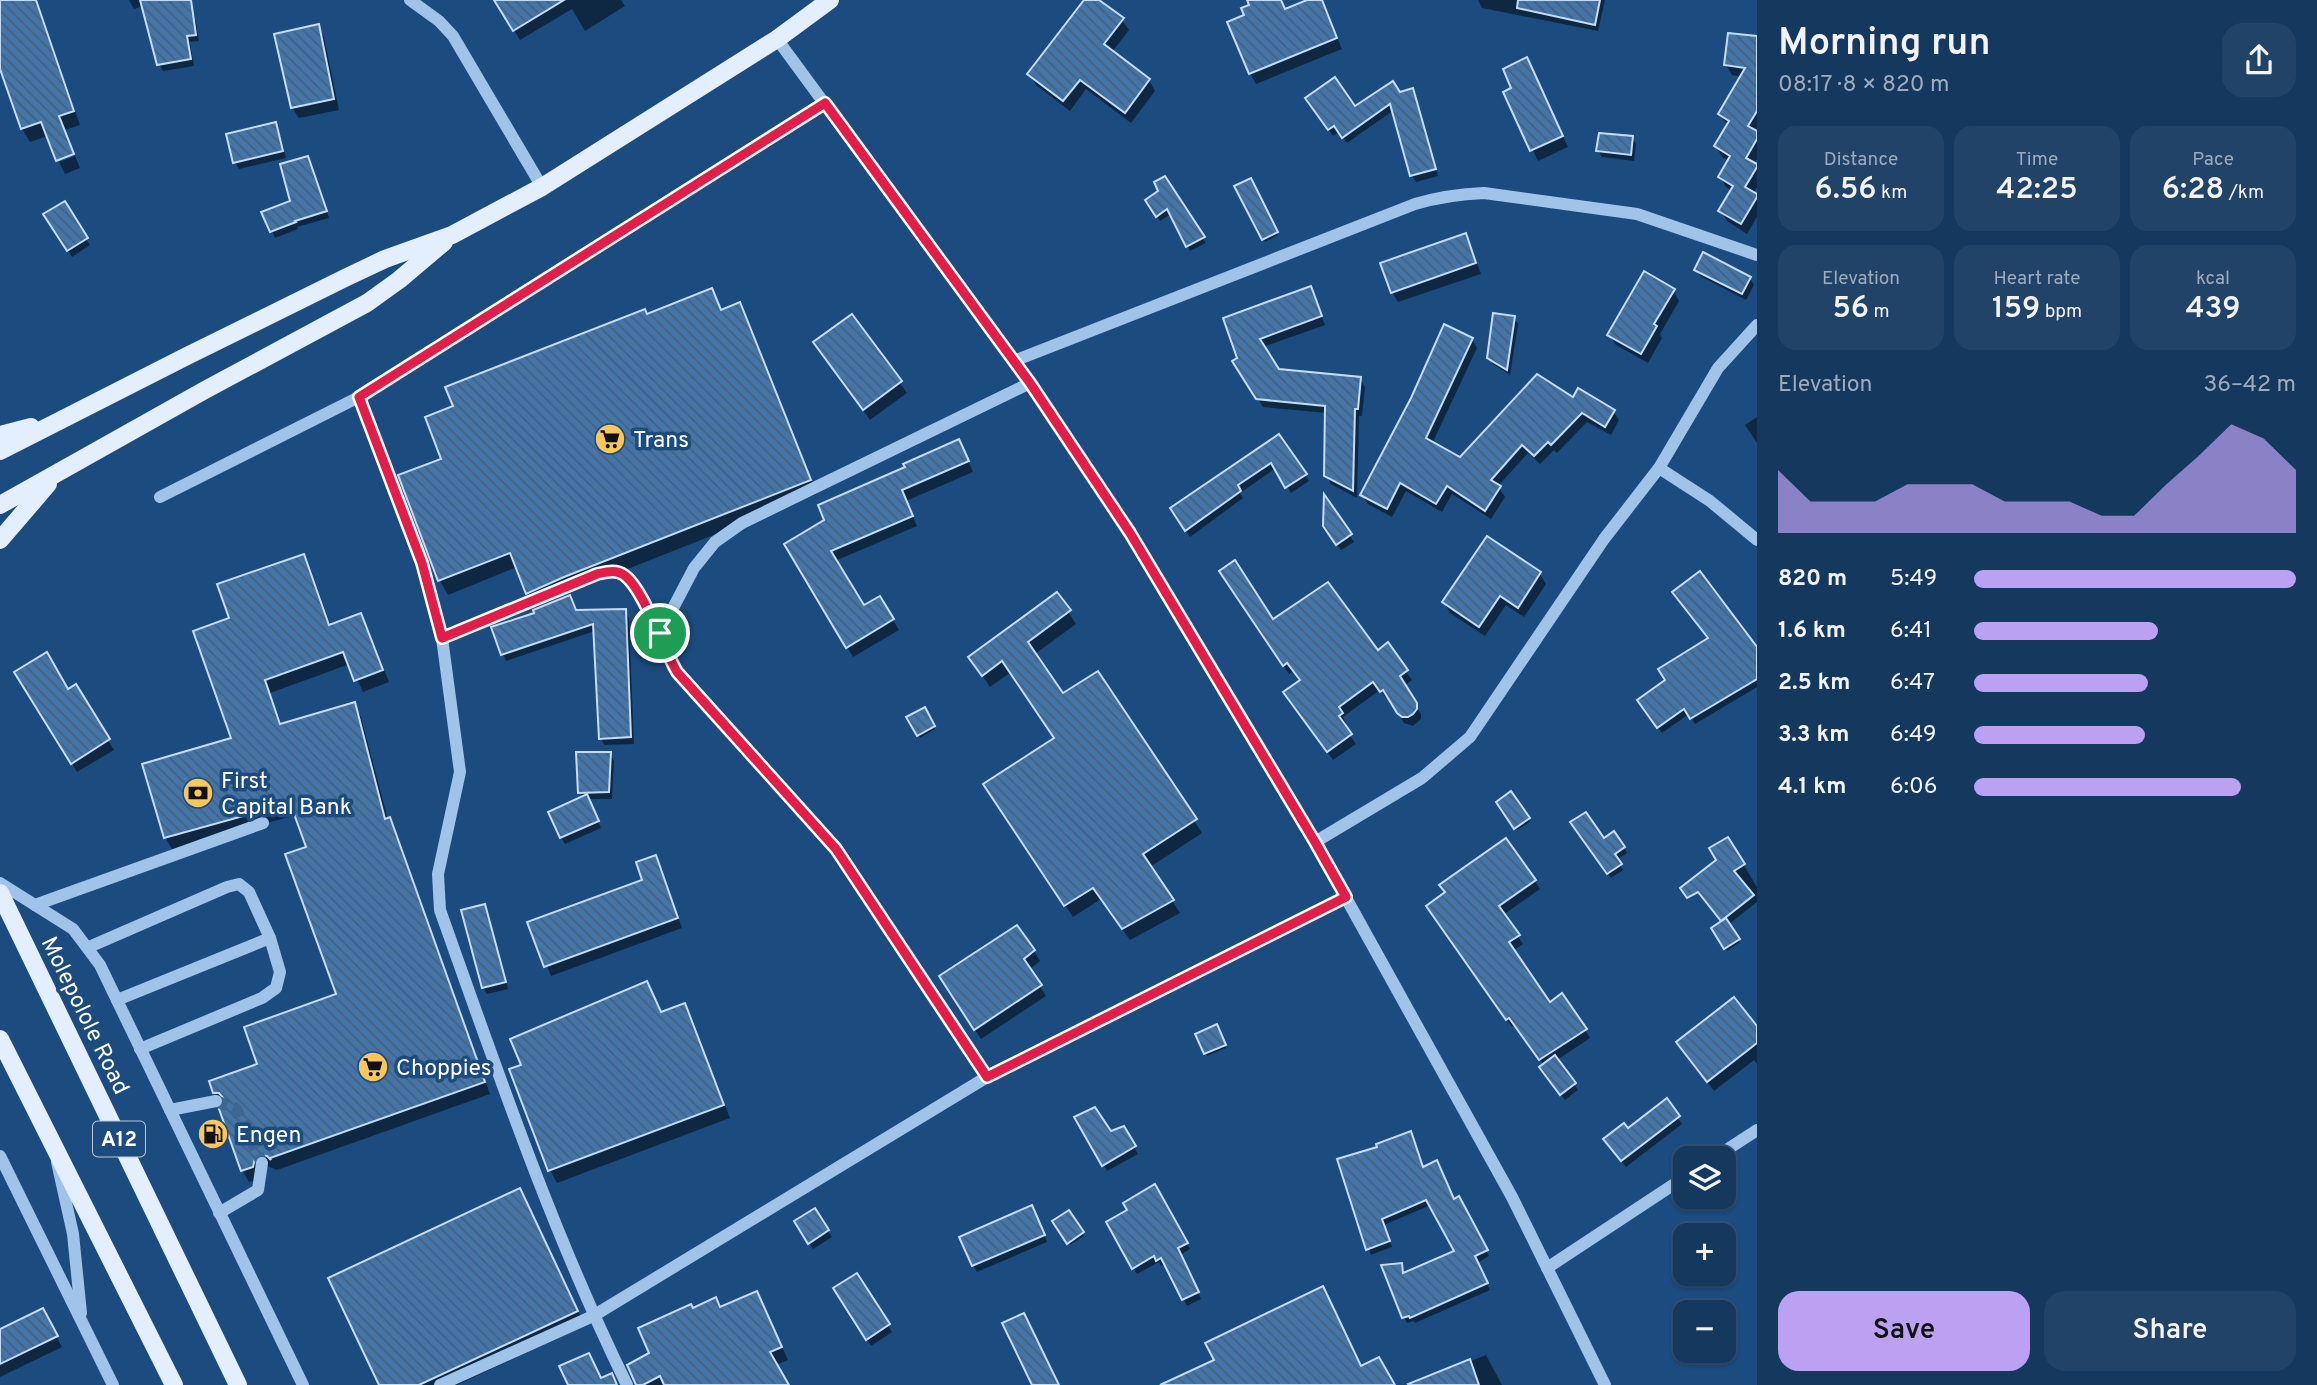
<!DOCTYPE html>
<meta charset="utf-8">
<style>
body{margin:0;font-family:Overpass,sans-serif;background:#224368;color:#f1f3f6;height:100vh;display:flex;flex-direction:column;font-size:26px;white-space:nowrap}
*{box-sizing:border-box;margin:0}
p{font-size:23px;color:#9dacbd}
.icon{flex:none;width:38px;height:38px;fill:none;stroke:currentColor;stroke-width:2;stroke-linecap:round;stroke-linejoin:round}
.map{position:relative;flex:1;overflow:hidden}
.side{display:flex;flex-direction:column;background:#15385f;width:560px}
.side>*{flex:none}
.controls{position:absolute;left:1673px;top:1146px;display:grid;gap:14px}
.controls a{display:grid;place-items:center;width:63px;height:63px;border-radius:14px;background:#15385f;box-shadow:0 2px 5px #0004,0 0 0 2px #345274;font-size:35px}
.pin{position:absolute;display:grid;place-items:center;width:60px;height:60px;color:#fff;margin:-30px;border:4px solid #fff;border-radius:50%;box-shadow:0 2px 7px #0007}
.round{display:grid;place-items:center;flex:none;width:74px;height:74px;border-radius:21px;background:#224368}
.head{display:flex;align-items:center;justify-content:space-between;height:119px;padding:0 21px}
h1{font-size:38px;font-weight:600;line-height:52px}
.metrics{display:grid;grid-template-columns:repeat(3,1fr);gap:10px;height:119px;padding:7px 21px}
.metrics div{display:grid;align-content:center;border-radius:18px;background:#224368;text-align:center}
.metrics b{font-size:30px;font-weight:600}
.metrics small{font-size:19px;font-weight:400}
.metrics p{font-size:19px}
.chart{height:196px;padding:14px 21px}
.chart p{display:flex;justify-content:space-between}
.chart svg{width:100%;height:126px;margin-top:7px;fill:#bca0f2;opacity:.7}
.primary-button{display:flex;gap:14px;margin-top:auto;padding:14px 21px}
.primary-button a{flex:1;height:80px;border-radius:21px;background:#bca0f2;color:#111;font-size:28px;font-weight:600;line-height:80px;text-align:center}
.primary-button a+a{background:#224368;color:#f1f3f6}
ul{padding:0 21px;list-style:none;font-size:23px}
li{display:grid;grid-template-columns:112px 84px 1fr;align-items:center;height:52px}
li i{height:18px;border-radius:9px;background:#bca0f2}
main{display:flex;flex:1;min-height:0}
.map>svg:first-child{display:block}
.shadow{fill:#0007}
.building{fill:url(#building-back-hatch);stroke:#c4ddf7;stroke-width:2}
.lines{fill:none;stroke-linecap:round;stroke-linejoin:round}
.minor-tunnel{stroke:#3e6692;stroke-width:12;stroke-dasharray:12 6;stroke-linecap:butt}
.minor{stroke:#a0c4e9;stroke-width:12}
.major{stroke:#e3eefe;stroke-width:18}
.route-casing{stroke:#fff;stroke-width:14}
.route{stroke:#e11d48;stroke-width:9}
.labels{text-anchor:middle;stroke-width:7;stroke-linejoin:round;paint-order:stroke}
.shield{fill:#1c4b7f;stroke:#bbc9d9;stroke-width:2}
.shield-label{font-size:21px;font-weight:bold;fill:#fff}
.poi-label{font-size:23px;fill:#fff;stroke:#1c4b7f;text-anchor:start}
.street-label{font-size:23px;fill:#fff;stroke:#1c4b7f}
</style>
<main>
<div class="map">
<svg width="1757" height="1385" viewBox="0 0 1757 1385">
<defs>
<pattern id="building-back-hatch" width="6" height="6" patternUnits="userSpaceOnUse" patternTransform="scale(1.75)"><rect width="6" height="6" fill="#4475a9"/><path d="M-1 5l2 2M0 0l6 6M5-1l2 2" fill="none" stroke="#48607a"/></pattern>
</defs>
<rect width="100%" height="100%" fill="#1c4b7f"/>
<g class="shadow">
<polygon points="0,0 37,0 80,125 65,130 74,152 57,159 48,136 30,142 22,129 0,64"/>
<polygon points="129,0 175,0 192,16 196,22 199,41 190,42 194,66 163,71 159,64 143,6 134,9"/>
<polygon points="496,0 621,0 625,6 585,31 572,9 520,40"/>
<polygon points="1086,0 1096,0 1122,20 1129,30 1112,52 1149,80 1155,91 1131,123 1086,89 1070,111 1036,85 1030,74"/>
<polygon points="1249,0 1282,0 1286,10 1311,0 1321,0 1342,49 1256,84 1250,73 1251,6"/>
<polygon points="1478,0 1605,0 1598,31 1482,8"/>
<polygon points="318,26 324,37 339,110 299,118 292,108"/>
<polygon points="1757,37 1757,159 1754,164 1757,166 1757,187 1753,194 1757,197 1757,217 1747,234 1727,221 1721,211 1732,191 1726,187 1720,177 1729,161 1722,157 1716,146 1728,126 1720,114 1742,77 1732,75 1726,65"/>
<polygon points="1532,70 1568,147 1538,161 1505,93 1514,88"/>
<polygon points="1412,90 1416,97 1438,176 1416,182 1412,176 1394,110 1347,143 1339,132 1333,136 1311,105 1355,108"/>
<polygon points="275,124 279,130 286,158 239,169 235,162"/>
<polygon points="1632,137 1636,144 1634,161 1602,157 1598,151"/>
<polygon points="75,156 80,168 65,174 59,162"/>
<polygon points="308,158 329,218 297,227 298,229 275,238 264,213 292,202"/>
<polygon points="1164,178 1206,243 1190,251 1171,214 1160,221 1147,201 1161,192"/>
<polygon points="1250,180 1278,235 1265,242 1237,187"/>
<polygon points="64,204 90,245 72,257 60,238"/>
<polygon points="1465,235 1471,246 1481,274 1398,302 1392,292"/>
<polygon points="1696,270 1750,278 1754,285 1746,300 1700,276"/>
<polygon points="1310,288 1325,325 1263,347 1278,371 1360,379 1365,387 1362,416 1359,416 1357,498 1331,484 1326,475 1327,413 1263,407 1235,362"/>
<polygon points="711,290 722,311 739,305 747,319 817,494 572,591 536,607 517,567 448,595 440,581 400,476 444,460 647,315"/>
<polygon points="1673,290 1679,301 1660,334 1662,338 1648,363 1616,345 1609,335"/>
<polygon points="852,316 907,393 870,420 815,343"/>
<polygon points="1514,318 1518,324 1510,375 1493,364 1489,357"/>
<polygon points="1472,339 1477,348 1432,444 1460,459 1573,399 1613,411 1619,420 1611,435 1587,422 1557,453 1554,450 1540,464 1528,453 1498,486 1505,497 1491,519 1452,494 1442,512 1406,491 1392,517 1368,504 1362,495"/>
<polygon points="1757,417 1757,443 1745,425"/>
<polygon points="1279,437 1309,481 1291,493 1276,468 1240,493 1243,498 1190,537 1176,515"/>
<polygon points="964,451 973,472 906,501 917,526 835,561 863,608 880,598 899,630 853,657 786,544 826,521"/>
<polygon points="1325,499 1354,542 1341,550 1329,533"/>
<polygon points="1488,538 1540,574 1546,584 1524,617 1506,605 1485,636 1450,613 1444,602"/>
<polygon points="303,556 310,568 331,626 360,615 367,627 389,682 363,692 350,664 270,693 282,725 354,705 361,717 388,820 396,831 490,1094 277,1170 267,1166 259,1179 249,1182 242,1170 226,1105 222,1104 214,1092 260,1066 338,995 308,848 296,815 172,849 165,837 234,739 231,619"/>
<polygon points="1227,581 1272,621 1377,652 1387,645 1412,680 1404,686 1421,714 1421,719 1413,726 1404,723 1389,698 1387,699 1380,690 1343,717 1346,723 1343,725 1356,744 1333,760 1291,701 1301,681 1294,671 1289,674"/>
<polygon points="1057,594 1076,624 1035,654 1062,695 1098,674 1202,833 1150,867 1180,913 1130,940 1101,899 1073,917 992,797 1055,739 1011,672 990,687 971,658"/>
<polygon points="625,611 629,618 634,744 604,745 601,738 595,631 506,661 503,654 577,612"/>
<polygon points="1757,651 1757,687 1695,724 1689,714 1662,733 1643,706 1667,681"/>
<polygon points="17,672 68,691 75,687 114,750 77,772"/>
<polygon points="924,709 935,729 920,738 909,718"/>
<polygon points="610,754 614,761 612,799 587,799 601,828 565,844 561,837 583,798 580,793"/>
<polygon points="1511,794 1530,822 1517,830 1498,803"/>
<polygon points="1576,828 1624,848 1627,853 1617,860 1623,870 1611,878"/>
<polygon points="1728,839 1757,887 1757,902 1728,925 1740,942 1727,951 1713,929 1723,923 1695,888 1719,860"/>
<polygon points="655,857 660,867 682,928 551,976 530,923 645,881"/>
<polygon points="1535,881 1540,889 1503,915 1523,944 1513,951 1549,1004 1585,1030 1590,1038 1557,1060 1578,1090 1565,1100 1545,1074 1544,1065 1515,1025 1512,1027 1433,914"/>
<polygon points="484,906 488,913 508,989 487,994 483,987"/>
<polygon points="1034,951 1040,961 1029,970 1046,996 981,1039 947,987"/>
<polygon points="646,983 662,1014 685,1005 692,1018 730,1118 557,1183 550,1170 523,1066"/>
<polygon points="1216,1026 1226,1048 1207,1056 1197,1035"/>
<polygon points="1757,1029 1757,1064 1754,1060 1714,1091 1678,1043"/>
<polygon points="1666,1101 1682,1124 1626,1167 1609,1146"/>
<polygon points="1077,1118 1111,1133 1123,1128 1138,1154 1107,1171"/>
<polygon points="1413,1139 1424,1168 1454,1201 1458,1198 1489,1256 1477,1263 1490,1290 1415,1323 1414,1321 1407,1323 1404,1317 1401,1265 1405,1275 1457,1252 1431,1205 1384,1225 1392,1247 1371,1255 1340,1160"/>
<polygon points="1154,1187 1190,1249 1180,1255 1201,1299 1187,1306 1166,1263 1161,1266 1159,1262 1137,1274 1108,1223 1130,1211"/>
<polygon points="528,1205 585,1326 457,1385 380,1385"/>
<polygon points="814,1210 832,1237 813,1249 796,1222"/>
<polygon points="1069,1212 1084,1236 1070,1245 1054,1222"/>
<polygon points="1035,1214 1047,1242 977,1272 973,1265"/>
<polygon points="857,1275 892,1332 871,1346 835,1289"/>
<polygon points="763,1306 788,1360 776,1365 787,1385 637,1385 651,1354 693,1310"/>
<polygon points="48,1320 62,1347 0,1377 0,1331"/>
<polygon points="1486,1355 1502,1385 1440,1385 1436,1375"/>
</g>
<g class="building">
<polygon points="0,0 36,0 74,111 59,116 74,154 56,161 41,122 21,129 0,69"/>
<polygon points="140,0 191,0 196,35 187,36 191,59 157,65"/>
<polygon points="494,0 564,0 513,31"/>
<polygon points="1084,0 1099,0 1124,18 1104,44 1150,79 1125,113 1080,80 1063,101 1027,74"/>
<polygon points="1247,0 1281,0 1285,9 1307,0 1322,0 1337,38 1249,74 1227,22 1244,15 1241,8 1249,5"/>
<polygon points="1518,0 1600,0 1595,25 1517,8"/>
<polygon points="319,24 334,99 291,108 274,34"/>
<polygon points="1728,33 1757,36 1757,111 1748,126 1757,131 1757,139 1746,158 1757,164 1757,167 1745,187 1757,194 1757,197 1741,224 1718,211 1733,186 1718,177 1730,156 1714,146 1729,121 1718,114 1745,68 1724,65"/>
<polygon points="1527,57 1563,136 1530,151 1503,92 1511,88 1503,69"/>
<polygon points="1335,77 1355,106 1393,81 1400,92 1413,88 1436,169 1410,176 1390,104 1342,138 1334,126 1328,130 1305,98"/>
<polygon points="276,122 283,151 233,163 226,134"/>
<polygon points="1599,133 1633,136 1631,155 1596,151"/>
<polygon points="308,156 327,211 295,221 296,222 270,232 261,212 290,201 280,164"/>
<polygon points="1165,176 1205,237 1186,247 1167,209 1156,217 1145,200 1158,191 1154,182"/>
<polygon points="1251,178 1278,232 1262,240 1234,186"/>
<polygon points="65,201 88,238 67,251 43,214"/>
<polygon points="1466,233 1476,263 1391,293 1380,263"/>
<polygon points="1703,252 1751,277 1742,294 1694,270"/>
<polygon points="1644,271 1675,289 1654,324 1657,326 1641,354 1607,335"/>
<polygon points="1311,286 1322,316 1260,339 1279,369 1361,377 1358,409 1355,409 1353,491 1324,476 1325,406 1256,399 1232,361 1237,358 1223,318"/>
<polygon points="712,288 721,310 740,302 811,480 564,577 526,594 510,553 438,581 398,475 441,459 425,417 453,406 445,387 645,309 647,314"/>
<polygon points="1493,313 1515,316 1507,370 1487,358"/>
<polygon points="852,314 902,381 863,410 813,342"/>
<polygon points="1444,324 1473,338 1426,438 1460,457 1537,374 1573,397 1578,388 1615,410 1605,427 1582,413 1551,445 1548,442 1534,456 1522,445 1491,480 1501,486 1485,511 1447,486 1436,504 1400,483 1387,509 1360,495 1411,398"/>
<polygon points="1279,434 1307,474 1285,488 1271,463 1238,485 1241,491 1185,531 1170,508"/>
<polygon points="959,439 969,461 902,490 913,516 831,551 864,605 880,596 894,619 846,648 784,544 824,520 818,505 905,467 903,464"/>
<polygon points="1324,494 1352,534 1336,545 1323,526"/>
<polygon points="1487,536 1541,572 1518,608 1500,596 1479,627 1442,602"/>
<polygon points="304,554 329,625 361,613 383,670 354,681 343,652 265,680 280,724 355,702 385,819 390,817 485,1082 270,1158 271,1160 267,1156 259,1155 255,1158 253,1167 241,1171 219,1109 224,1104 224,1099 219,1093 213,1093 209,1081 257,1064 244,1027 336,994 285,854 306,847 290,803 164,838 142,764 231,738 193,631 229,618 217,584"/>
<polygon points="1235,560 1273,619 1328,582 1378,650 1388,642 1408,670 1400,676 1417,703 1417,709 1413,714 1408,717 1402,717 1397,713 1383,690 1380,692 1373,682 1339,707 1343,713 1339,716 1352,734 1327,752 1283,692 1300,680 1287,663 1283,666 1219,571"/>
<polygon points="1700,571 1757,647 1757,679 1690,719 1684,709 1657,728 1637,700 1665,680 1658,669 1708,638 1672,592"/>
<polygon points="1057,592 1071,610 1028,642 1063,693 1098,671 1197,819 1143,854 1174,900 1122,929 1093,888 1064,906 983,784 1054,738 1002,661 982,676 968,657"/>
<polygon points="570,595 576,610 626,609 631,737 599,739 593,624 501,655 491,627 534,613 533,610"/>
<polygon points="47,652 68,689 76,684 110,739 71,764 14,672"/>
<polygon points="925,707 935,726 917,736 906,717"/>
<polygon points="576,752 611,752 609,792 578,793"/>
<polygon points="1511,791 1530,818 1514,829 1496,802"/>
<polygon points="587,794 599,821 560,838 548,812"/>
<polygon points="1586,812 1604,838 1614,831 1625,847 1615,854 1622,864 1607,874 1570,822"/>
<polygon points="1728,837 1745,864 1734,871 1754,895 1721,921 1698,892 1687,898 1680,888 1716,860 1709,848"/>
<polygon points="1506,838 1536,880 1499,906 1520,935 1509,942 1550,1002 1562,993 1587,1029 1539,1060 1509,1018 1506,1020 1426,906 1445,892 1439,885"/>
<polygon points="656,855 678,918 544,967 527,922 642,880 636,862"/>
<polygon points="485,904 506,982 482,988 461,910"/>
<polygon points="1726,918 1740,939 1724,949 1711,928"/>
<polygon points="1017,925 1035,950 1024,959 1042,985 974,1030 939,976"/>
<polygon points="647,981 661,1012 685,1003 724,1105 548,1171 509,1069 521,1065 510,1039"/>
<polygon points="1734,997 1757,1026 1757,1043 1707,1082 1676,1042"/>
<polygon points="1217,1024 1226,1045 1204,1054 1195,1034"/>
<polygon points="1555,1055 1576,1083 1560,1095 1539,1067"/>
<polygon points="1667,1098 1680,1116 1621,1161 1603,1139 1624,1123 1628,1128"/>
<polygon points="1095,1107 1111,1131 1124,1126 1136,1146 1102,1166 1074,1117"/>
<polygon points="1411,1131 1423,1167 1437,1160 1454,1199 1459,1196 1488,1250 1475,1256 1488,1283 1410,1318 1409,1316 1402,1318 1381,1265 1402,1263 1403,1273 1454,1251 1426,1200 1382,1219 1390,1241 1366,1250 1337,1159 1377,1147 1376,1144"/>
<polygon points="1155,1184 1188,1243 1178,1248 1199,1292 1182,1300 1161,1258 1156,1261 1154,1256 1132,1269 1106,1222 1127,1210 1123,1203"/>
<polygon points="520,1188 578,1311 419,1385 379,1385 328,1278"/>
<polygon points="1032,1205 1045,1235 972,1266 959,1237"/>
<polygon points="815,1208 829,1230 808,1244 794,1221"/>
<polygon points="1069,1210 1084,1232 1067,1244 1052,1221"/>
<polygon points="857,1273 890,1324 866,1340 833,1288"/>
<polygon points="1323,1286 1361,1366 1379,1357 1395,1385 1160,1385 1214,1360 1205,1343"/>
<polygon points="757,1291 782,1347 770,1352 789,1385 664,1385 660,1376 643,1385 636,1385 627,1365 649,1353 638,1328 691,1304 693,1308 716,1297 720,1307"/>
<polygon points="43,1308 58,1336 0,1364 0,1329"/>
<polygon points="1024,1313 1059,1385 1032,1385 1002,1323"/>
<polygon points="589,1353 601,1378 612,1373 617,1385 568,1385 559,1366"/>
<polygon points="1470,1359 1479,1385 1409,1385 1408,1384"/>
</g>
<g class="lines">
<polyline class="minor-tunnel" points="216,1101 236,1109 262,1163"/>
<g class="minor">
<polyline points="410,0 439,21 453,36 542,187"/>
<polyline points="777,39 1030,383 1130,533 1315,842 1512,1197 1605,1385"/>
<path d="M1014,361L1415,204C1439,197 1459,194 1484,193L1637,214L1757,255"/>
<path d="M359,397L422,563L442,638L460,772L438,874L440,910C497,1070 552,1232 627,1385"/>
<polyline points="1659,468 1710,501 1757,540"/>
<polyline points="160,497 359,397 825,103"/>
<polyline points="660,633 694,568 715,542 742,523 1030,383"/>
<path d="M442,638L598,574C606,573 616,569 624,575C644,588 664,649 677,672L837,849L987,1077"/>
<polyline points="1315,842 1422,778 1470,737 1604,539 1659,468 1718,368 1757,325"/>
<polyline points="0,883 73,929 100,965 303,1385"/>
<polyline points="35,905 263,823"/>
<polyline points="89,947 227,887 239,884 249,892 270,938 280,972 276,988 262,998 140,1049"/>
<polyline points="117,1000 270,938"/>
<polyline points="170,1110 216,1101"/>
<polyline points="0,1156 113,1385"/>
<polyline points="1714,1158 1757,1130"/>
<polyline points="57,1162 73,1234 81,1313"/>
<polyline points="219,1213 258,1190 262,1163"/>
<polyline points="1547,1268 1685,1177"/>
<polyline points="440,1385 593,1316 987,1077 1346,897"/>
</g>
<g class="major">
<polyline points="0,435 31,427"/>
<polyline points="0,451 187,356 347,277 385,259 452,235 542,187 777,39 830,0"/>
<polyline points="0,505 205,390 367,303 399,280 444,242"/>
<polyline points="0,540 48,484"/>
<polyline points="0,893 238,1385"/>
<polyline points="0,1039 174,1385"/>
</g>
</g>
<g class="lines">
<g class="route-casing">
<path id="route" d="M825,103L1030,383L1130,533L1315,842L1346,897L987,1077L836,849L677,672C664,650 643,588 624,575C616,569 606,572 597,574L442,638L422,563L359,397Z"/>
</g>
<use href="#route" class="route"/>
</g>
<defs>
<g id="supermarket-disc" transform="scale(1.575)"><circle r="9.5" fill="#f9c75e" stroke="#1c4b7f"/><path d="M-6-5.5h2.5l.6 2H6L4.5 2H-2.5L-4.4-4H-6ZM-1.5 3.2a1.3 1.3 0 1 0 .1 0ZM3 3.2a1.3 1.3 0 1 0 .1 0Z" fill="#111"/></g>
<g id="bank-disc" transform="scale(1.575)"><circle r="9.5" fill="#f9c75e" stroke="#1c4b7f"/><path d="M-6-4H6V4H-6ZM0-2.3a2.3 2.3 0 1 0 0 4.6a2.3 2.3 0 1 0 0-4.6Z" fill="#111"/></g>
<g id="fuel-disc" transform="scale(1.575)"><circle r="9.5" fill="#f9c75e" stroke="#1c4b7f"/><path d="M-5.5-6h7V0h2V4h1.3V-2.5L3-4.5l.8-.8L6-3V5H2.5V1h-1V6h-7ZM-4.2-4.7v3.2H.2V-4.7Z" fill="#111"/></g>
</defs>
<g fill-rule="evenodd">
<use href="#supermarket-disc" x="610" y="439"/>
<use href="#bank-disc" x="198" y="793"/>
<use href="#supermarket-disc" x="373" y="1067"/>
<use href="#fuel-disc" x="213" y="1134"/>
</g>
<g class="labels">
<rect class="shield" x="93" y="1121.5" width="52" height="35" rx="5"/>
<g class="shield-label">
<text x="119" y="1146">A12</text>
</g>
<g class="poi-label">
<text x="633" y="447">Trans</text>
<text x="221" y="788">First<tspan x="221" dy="26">Capital Bank</tspan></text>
<text x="396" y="1075">Choppies</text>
<text x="236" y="1142">Engen</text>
</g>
<g class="street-label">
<text transform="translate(86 1015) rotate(64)" y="8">Molepolole Road</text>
</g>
</g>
</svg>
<div class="controls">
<a><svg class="icon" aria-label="layers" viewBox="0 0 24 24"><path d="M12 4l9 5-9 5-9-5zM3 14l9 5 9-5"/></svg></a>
<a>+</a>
<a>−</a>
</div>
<div class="pin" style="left:660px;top:633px;background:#1e9e55"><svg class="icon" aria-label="arrive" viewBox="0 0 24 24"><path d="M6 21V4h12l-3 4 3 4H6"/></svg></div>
</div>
<section class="side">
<div class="head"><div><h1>Morning run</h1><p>08:17 · 8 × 820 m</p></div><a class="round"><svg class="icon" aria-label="share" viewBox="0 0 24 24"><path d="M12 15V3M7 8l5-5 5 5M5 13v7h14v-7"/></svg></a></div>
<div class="metrics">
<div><p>Distance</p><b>6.56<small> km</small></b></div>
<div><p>Time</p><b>42:25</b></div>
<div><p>Pace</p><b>6:28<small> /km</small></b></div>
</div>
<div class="metrics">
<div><p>Elevation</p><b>56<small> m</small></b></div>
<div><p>Heart rate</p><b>159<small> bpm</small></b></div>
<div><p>kcal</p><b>439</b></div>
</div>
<div class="chart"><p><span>Elevation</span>36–42 m</p>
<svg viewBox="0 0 160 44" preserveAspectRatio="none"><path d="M0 44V22L10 33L20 33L30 33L40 27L50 27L60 27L70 33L80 33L90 33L100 38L110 38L120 27L130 17L140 6L150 11L160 22V44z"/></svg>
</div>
<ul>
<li><b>820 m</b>5:49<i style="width:100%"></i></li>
<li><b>1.6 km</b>6:41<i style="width:57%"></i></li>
<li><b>2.5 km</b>6:47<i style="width:54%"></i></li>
<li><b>3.3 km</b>6:49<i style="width:53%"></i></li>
<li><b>4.1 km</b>6:06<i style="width:83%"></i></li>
</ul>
<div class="primary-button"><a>Save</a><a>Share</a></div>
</section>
</main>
